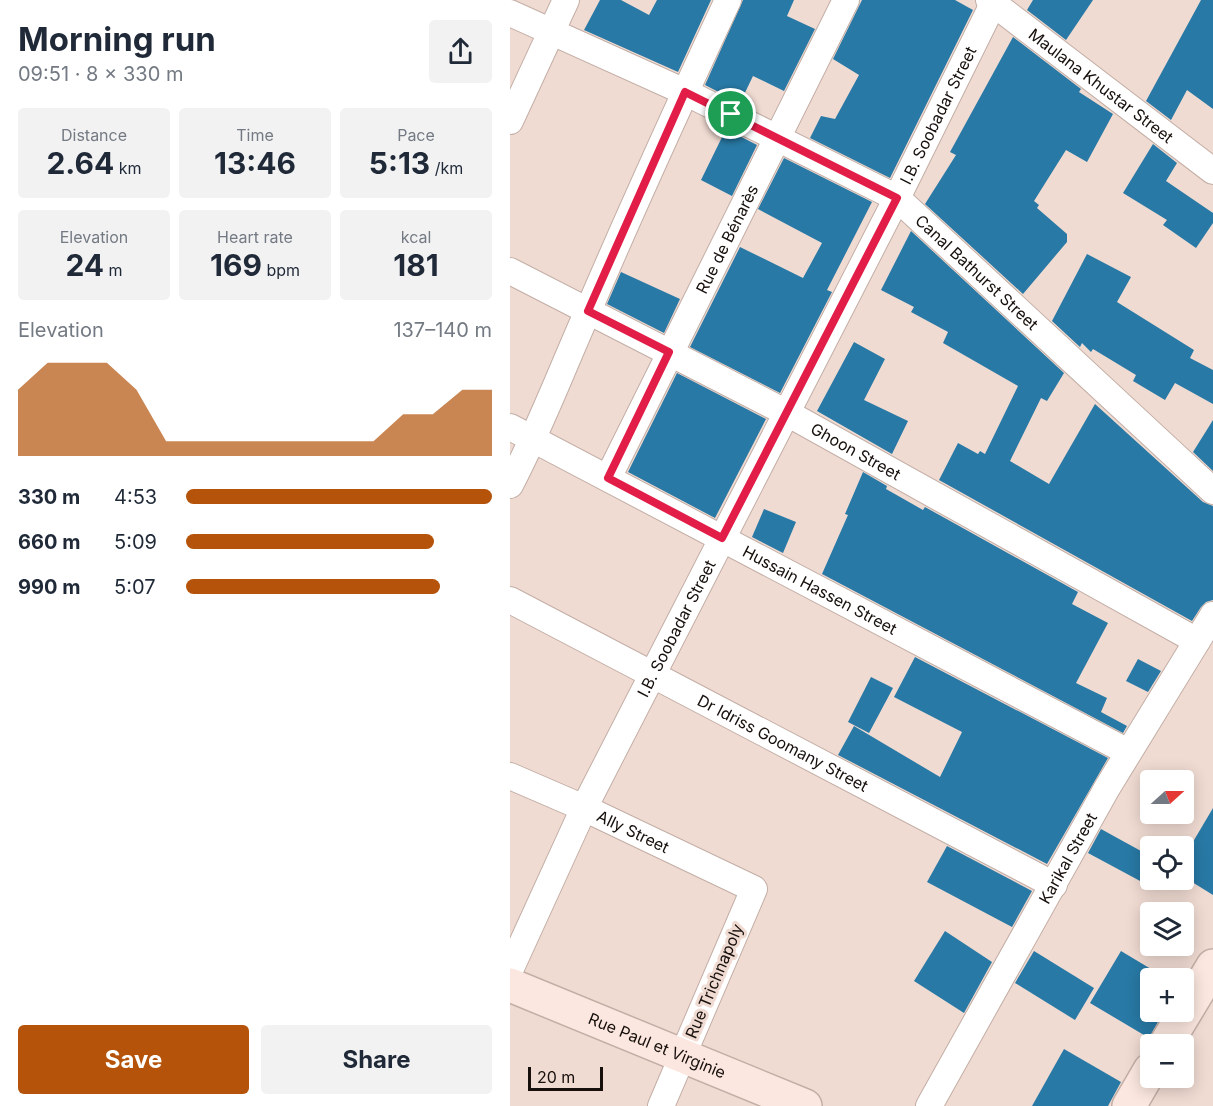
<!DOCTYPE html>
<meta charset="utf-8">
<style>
body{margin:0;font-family:Inter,sans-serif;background:#f2f2f3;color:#1f2937;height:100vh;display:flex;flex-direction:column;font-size:22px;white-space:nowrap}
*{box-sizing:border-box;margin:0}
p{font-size:20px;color:#747a83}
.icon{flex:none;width:33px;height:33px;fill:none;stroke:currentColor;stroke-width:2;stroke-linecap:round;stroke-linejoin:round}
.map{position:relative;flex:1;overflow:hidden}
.details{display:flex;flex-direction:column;background:#fff;width:510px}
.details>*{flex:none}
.needle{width:39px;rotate:69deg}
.tools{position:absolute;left:630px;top:770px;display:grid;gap:12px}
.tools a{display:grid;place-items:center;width:54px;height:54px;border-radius:6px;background:#fff;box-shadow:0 3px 15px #0003;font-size:30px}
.scale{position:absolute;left:18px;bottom:15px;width:75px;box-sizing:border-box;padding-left:6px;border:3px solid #160f0c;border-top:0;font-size:16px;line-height:21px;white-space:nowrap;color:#160f0c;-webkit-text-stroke:4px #f0dbd2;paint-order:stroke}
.pin{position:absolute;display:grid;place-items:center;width:51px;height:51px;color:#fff;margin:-26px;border:3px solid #fff;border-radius:50%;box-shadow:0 2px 6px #0007}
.round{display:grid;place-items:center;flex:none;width:63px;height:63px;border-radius:6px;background:#f2f2f3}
.head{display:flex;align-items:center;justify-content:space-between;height:102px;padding:0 18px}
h1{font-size:33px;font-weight:700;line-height:45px}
.metrics{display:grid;grid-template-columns:repeat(3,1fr);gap:9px;height:102px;padding:6px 18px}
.metrics div{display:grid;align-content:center;border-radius:6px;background:#f2f2f3;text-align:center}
.metrics b{font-size:30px;font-weight:700}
.metrics small{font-size:16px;font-weight:400}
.metrics p{font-size:16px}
.chart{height:168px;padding:12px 18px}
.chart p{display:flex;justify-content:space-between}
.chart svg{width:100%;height:108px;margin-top:6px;fill:#b45309;opacity:.7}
.button{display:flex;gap:12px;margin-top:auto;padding:12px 18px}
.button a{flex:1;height:69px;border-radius:6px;background:#b45309;color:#fff;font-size:24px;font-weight:700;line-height:69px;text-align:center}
.button a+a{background:#f2f2f3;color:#1f2937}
ul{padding:0 18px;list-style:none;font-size:20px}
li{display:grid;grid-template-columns:96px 72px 1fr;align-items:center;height:45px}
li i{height:15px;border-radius:8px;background:#b45309}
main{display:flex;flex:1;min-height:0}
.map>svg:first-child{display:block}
.building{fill:#2879a5}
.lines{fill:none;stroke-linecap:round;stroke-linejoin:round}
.street-casing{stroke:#c3aea6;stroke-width:28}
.secondary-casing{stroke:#c3aea6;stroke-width:36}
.street{stroke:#fff;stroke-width:26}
.secondary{stroke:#fbe7df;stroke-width:33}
.route-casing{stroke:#fff;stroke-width:12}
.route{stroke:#e11d48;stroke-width:8}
.labels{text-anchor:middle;stroke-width:6;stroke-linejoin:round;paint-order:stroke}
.street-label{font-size:16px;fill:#160f0c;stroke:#f0dbd2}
</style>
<main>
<section class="details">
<div class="head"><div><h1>Morning run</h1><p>09:51 · 8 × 330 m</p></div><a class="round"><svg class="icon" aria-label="share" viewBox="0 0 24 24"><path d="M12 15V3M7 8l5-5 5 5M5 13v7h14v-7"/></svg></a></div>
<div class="metrics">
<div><p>Distance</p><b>2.64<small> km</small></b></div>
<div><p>Time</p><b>13:46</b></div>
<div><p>Pace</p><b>5:13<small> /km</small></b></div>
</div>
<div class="metrics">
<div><p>Elevation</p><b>24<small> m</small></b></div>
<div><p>Heart rate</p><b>169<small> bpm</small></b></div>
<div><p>kcal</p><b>181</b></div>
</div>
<div class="chart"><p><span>Elevation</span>137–140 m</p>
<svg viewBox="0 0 160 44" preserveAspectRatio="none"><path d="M0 44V17L10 6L20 6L30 6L40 17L50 38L60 38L70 38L80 38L90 38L100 38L110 38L120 38L130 27L140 27L150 17L160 17V44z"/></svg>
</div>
<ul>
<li><b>330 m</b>4:53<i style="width:100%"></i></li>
<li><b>660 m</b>5:09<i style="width:81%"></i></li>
<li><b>990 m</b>5:07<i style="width:83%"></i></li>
</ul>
<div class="button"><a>Save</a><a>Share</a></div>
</section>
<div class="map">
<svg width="703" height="1106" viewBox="0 0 703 1106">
<rect width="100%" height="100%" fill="#f0dbd2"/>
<g class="building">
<polygon points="90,0 111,0 139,15 147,0 201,0 168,72 74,30"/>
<polygon points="233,0 284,0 277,16 305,29 274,91 243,76 230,103 195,85"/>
<polygon points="352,0 445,0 463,10 380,178 300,138 311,116 325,119 349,75 323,59"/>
<polygon points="523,0 583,0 556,40 517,10"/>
<polygon points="691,0 703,0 703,109 677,90 661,120 636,101"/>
<polygon points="503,37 571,89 569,92 603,114 577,162 556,150 524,201 529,205 527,208 557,234 557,242 513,294 415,204 446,155 440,152"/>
<polygon points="216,129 247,145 222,196 191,180"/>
<polygon points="643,144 667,163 656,181 703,213 703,223 686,248 653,225 657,220 613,193"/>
<polygon points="274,158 362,202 317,290 322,292 270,393 180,347 230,247 293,278 312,243 248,209"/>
<polygon points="401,231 554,373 537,401 531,398 500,461 539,484 585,404 693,502 703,506 703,600 696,602 691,607 682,621 429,480 448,443 468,454 470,451 475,454 508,386 433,343 438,332 401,312 404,307 371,290"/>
<polygon points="577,254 621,277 607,302 684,350 680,358 703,370 703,404 665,383 655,400 623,381 626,375 583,349 581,352 572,343 570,347 542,321"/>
<polygon points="111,272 170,299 154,333 97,304"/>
<polygon points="344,342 375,359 354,400 398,421 382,454 307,411"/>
<polygon points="167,373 256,419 205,518 118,472"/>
<polygon points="703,420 703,471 683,452"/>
<polygon points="353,472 377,486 376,489 413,510 415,507 568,592 562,604 598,623 566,683 597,698 591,712 617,726 613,733 312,574 338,515 335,514"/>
<polygon points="254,509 286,522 273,553 242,537"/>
<polygon points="405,657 598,758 537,864 328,755 344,726 430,777 452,732 384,697"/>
<polygon points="628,659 651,671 638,692 616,681"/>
<polygon points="361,677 383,688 359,733 338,722"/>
<polygon points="703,808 703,895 674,877 674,857"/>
<polygon points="591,829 640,856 640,866 632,882 578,853"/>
<polygon points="437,846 522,891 502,927 417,882"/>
<polygon points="435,931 482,962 454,1013 404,981"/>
<polygon points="524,951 584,988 565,1020 505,983"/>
<polygon points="611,951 656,978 640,978 640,1011 654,1011 639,1038 580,1003"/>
<polygon points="554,1049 611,1082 598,1106 522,1106"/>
</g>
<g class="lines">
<g class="street-casing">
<g id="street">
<path id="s1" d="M479,0L703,171"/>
<path id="s2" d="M0,13L175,92L387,198L703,491"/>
<polyline points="0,121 56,0"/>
<path id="s3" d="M0,271L277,413L687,641"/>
<path id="s4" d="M0,427L618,752"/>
<path id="s5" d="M98,478L336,0"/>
<path d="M0,485C30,428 52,369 78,311C123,206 170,103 218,0"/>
<path id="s6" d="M0,600L544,885"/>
<path id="s7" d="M0,776L74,808L244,889L151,1106"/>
<path id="s8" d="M0,970L74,808L387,198L485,0"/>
<path id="s9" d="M419,1106L597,788L703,615"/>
</g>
</g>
<g class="secondary-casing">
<g id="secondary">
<path id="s10" d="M0,985L295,1106"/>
<polyline points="656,1044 703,966"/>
<polyline points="619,1106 640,1070"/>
</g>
</g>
<use href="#street" class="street"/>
<use href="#secondary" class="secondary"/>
</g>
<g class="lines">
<g class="route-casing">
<polygon id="route" points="175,92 387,198 212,538 98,478 159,352 78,311"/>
</g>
<use href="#route" class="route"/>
</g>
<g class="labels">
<g class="street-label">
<text dy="6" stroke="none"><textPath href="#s1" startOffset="141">Maulana Khustar Street</textPath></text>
<text dy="6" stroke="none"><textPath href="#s8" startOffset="956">I.B. Soobadar Street</textPath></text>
<text dy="6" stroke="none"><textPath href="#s5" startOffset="267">Rue de Bénarès</textPath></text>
<text dy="6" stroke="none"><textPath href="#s2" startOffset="538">Canal Bathurst Street</textPath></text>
<text dy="6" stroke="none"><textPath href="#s3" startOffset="390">Ghoon Street</textPath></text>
<text dy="6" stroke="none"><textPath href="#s4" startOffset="350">Hussain Hassen Street</textPath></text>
<text dy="6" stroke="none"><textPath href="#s8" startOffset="380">I.B. Soobadar Street</textPath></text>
<text dy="6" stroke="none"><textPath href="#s6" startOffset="308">Dr Idriss Goomany Street</textPath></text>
<text dy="6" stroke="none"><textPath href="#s7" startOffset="135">Ally Street</textPath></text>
<text dy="6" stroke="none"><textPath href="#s9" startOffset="284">Karikal Street</textPath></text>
<text transform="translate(204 981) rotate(-67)" y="6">Rue Trichnapoly</text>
<text dy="6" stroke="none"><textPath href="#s10" startOffset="159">Rue Paul et Virginie</textPath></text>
</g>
</g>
</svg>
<div class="tools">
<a><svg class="needle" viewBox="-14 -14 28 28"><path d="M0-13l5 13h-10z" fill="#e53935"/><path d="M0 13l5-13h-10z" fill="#747a83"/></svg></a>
<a><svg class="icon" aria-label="locate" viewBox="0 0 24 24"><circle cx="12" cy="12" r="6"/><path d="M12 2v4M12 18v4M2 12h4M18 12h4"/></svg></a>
<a><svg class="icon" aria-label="layers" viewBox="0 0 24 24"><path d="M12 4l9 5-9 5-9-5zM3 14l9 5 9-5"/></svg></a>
<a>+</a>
<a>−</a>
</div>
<div class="scale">20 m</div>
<div class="pin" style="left:221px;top:114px;background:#1e9e55"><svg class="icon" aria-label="arrive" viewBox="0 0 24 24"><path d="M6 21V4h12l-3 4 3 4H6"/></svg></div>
</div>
</main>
